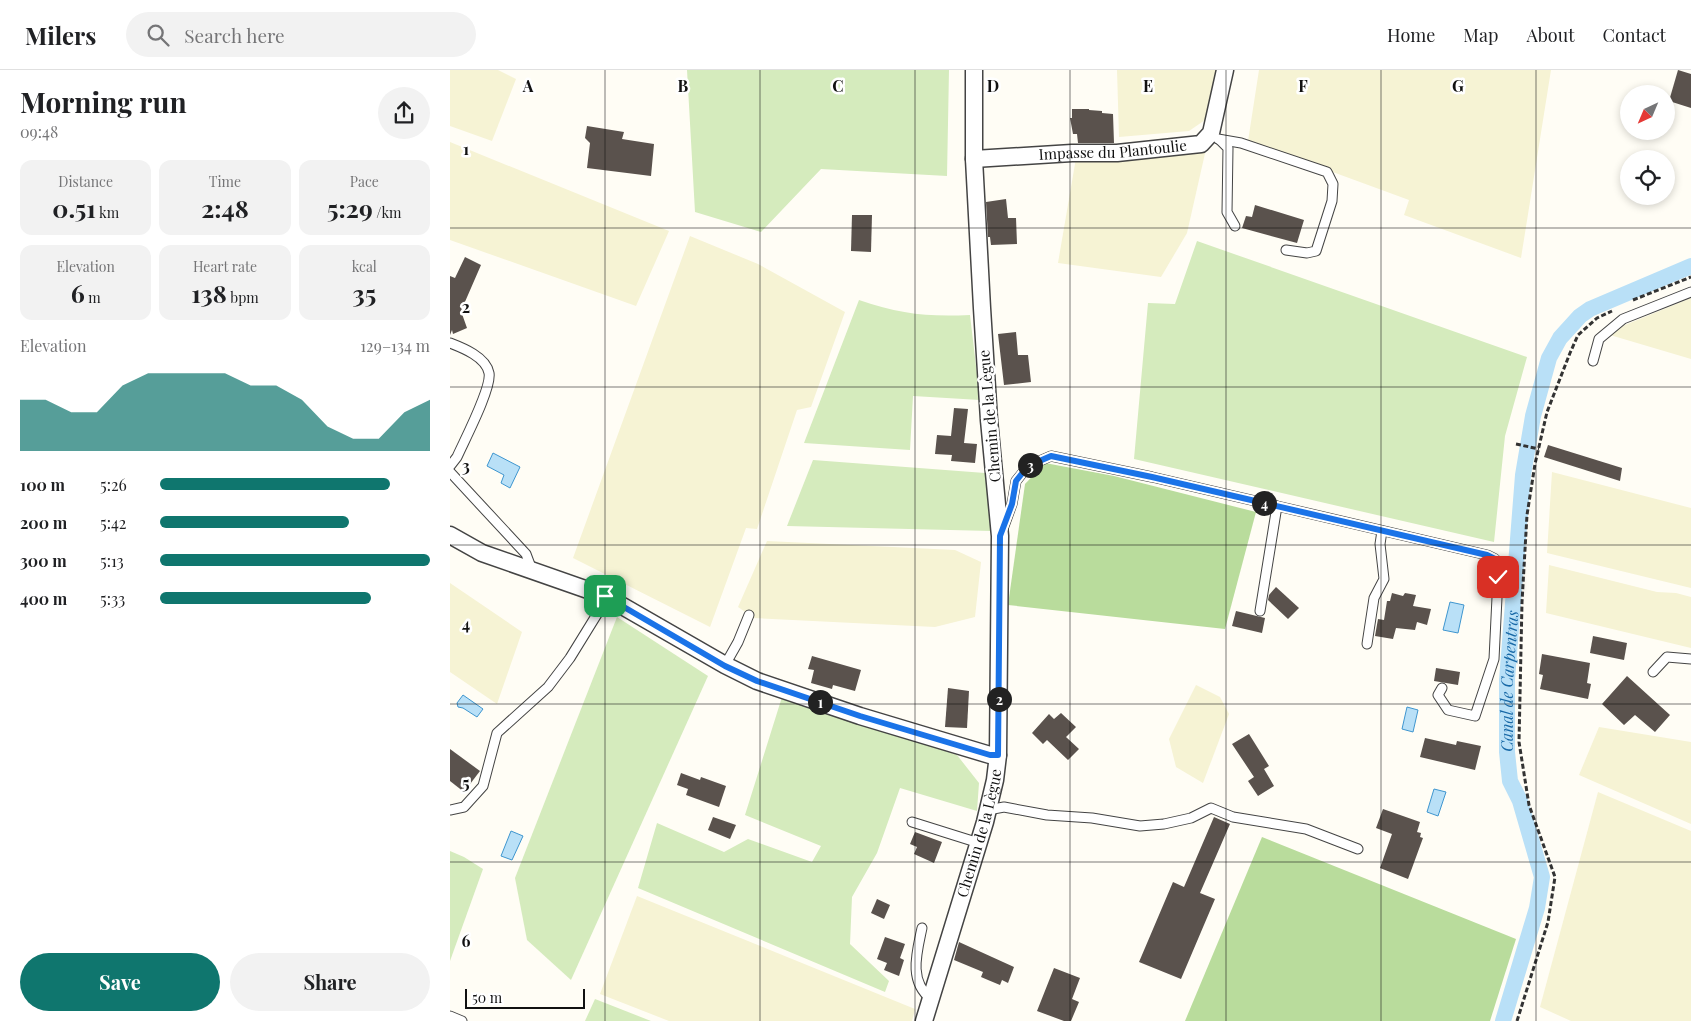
<!DOCTYPE html>
<meta charset="utf-8">
<style>
body{margin:0;font-family:"Playfair Display",serif;background:#f2f2f2;color:#202124;height:100vh;display:flex;flex-direction:column;font-size:19px;white-space:nowrap}
*{box-sizing:border-box;margin:0}
p{font-size:16px;color:#757577}
.icon{flex:none;width:28px;height:28px;fill:none;stroke:currentColor;stroke-width:2;stroke-linecap:round;stroke-linejoin:round}
.map{position:relative;flex:1;overflow:hidden}
.panel{display:flex;flex-direction:column;background:#fff;width:450px}
.panel>*{flex:none}
.needle{width:32px;rotate:224deg}
.fabs{position:absolute;left:1170px;top:15px;display:grid;gap:10px}
.fabs a{display:grid;place-items:center;width:55px;height:55px;border-radius:50%;background:#fff;box-shadow:0 2px 8px #0003;font-size:25px}
.scale{position:absolute;left:15px;bottom:12px;width:120px;box-sizing:border-box;padding-left:5px;border:2px solid #111;border-top:0;font-size:14px;line-height:18px;white-space:nowrap;color:#111;-webkit-text-stroke:4px #fff;paint-order:stroke}
.pin{position:absolute;display:grid;place-items:center;width:42px;height:42px;color:#fff;margin:-21px;border-radius:10px;box-shadow:0 2px 8px #0006}
.km{position:absolute;width:25px;height:25px;margin:-12px;border-radius:50%;background:#222;color:#fff;font-size:14px;line-height:25px;text-align:center}
.round{display:grid;place-items:center;flex:none;width:52px;height:52px;border-radius:26px;background:#f2f2f2}
.head{display:flex;align-items:center;justify-content:space-between;height:85px;padding:0 20px}
h1{font-size:28px;font-weight:700;line-height:38px}
.metrics{display:grid;grid-template-columns:repeat(3,1fr);gap:8px;height:85px;padding:5px 20px}
.metrics div{display:grid;align-content:center;border-radius:12px;background:#f2f2f2;text-align:center}
.metrics b{font-size:25px;font-weight:700}
.metrics small{font-size:14px;font-weight:400}
.metrics p{font-size:14px}
.chart{height:140px;padding:10px 20px}
.chart p{display:flex;justify-content:space-between}
.chart svg{width:100%;height:90px;margin-top:5px;fill:#0f766e;opacity:.7}
.button{display:flex;gap:10px;margin-top:auto;padding:10px 20px}
.button a{flex:1;height:58px;border-radius:30px;background:#0f766e;color:#fff;font-size:20px;font-weight:700;line-height:58px;text-align:center}
.button a+a{background:#f2f2f2;color:#202124}
ul{padding:0 20px;list-style:none;font-size:16px}
li{display:grid;grid-template-columns:80px 60px 1fr;align-items:center;height:38px}
li i{height:12px;border-radius:6px;background:#0f766e}
header{display:flex;align-items:center;gap:30px;box-sizing:border-box;height:70px;padding:0 25px;background:#fff;border-bottom:1px solid #e0e0e0}
header strong{font-size:24px}
nav{display:flex;gap:28px;margin-inline-start:auto;font-size:18px}
.search{width:350px;height:45px;background:#f2f2f2;display:flex;align-items:center;gap:12px;box-sizing:border-box;padding:0 18px;border-radius:28px;color:#757577;font-size:19px}
main{display:flex;flex:1;min-height:0}
.map>svg:first-child{display:block}
.farmland{fill:#f6f3d4}
.green{fill:#d5ebbd}
.forest{fill:#b9dc9c}
.water{fill:#b9e0f7;stroke:#3f96cf}
.lines{fill:none;stroke-linecap:round;stroke-linejoin:round}
.canal{stroke:#b9e0f7;stroke-width:16}
.building{fill:#5a524d}
.service-casing{stroke:#444;stroke-width:11}
.minor-casing{stroke:#444;stroke-width:19}
.path{stroke:#333;stroke-width:3;stroke-dasharray:5 2.5;stroke-linecap:butt}
.service{stroke:#fff;stroke-width:9}
.minor{stroke:#fff;stroke-width:16}
.route-casing{stroke:#fff;stroke-width:10}
.route{stroke:#1a73e8;stroke-width:6}
.grid{fill:none;stroke:#111;stroke-width:1;stroke-opacity:0.55}
.labels{text-anchor:middle;stroke-width:5;stroke-linejoin:round;paint-order:stroke}
.street-label{font-size:15px;fill:#111;stroke:#fff}
.water-label{font-size:16px;font-style:italic;fill:#1768a6;stroke:#fff}
.grid-label{font-size:16px;text-anchor:middle;font-weight:bold;fill:#111;stroke:#fff;stroke-width:5;stroke-linejoin:round;paint-order:stroke}
</style>
<header>
<strong>Milers</strong>
<div class="search"><svg class="icon" aria-label="search" viewBox="0 0 24 24"><circle cx="10" cy="10" r="6"/><path d="M15 15l6 6"/></svg>Search here</div>
<nav><a>Home</a><a>Map</a><a>About</a><a>Contact</a></nav>
</header>
<main>
<section class="panel">
<div class="head"><div><h1>Morning run</h1><p>09:48</p></div><a class="round"><svg class="icon" aria-label="share" viewBox="0 0 24 24"><path d="M12 15V3M7 8l5-5 5 5M5 13v7h14v-7"/></svg></a></div>
<div class="metrics">
<div><p>Distance</p><b>0.51<small> km</small></b></div>
<div><p>Time</p><b>2:48</b></div>
<div><p>Pace</p><b>5:29<small> /km</small></b></div>
</div>
<div class="metrics">
<div><p>Elevation</p><b>6<small> m</small></b></div>
<div><p>Heart rate</p><b>138<small> bpm</small></b></div>
<div><p>kcal</p><b>35</b></div>
</div>
<div class="chart"><p><span>Elevation</span>129–134 m</p>
<svg viewBox="0 0 160 44" preserveAspectRatio="none"><path d="M0 44V19L10 19L20 25L30 25L40 12L50 6L60 6L70 6L80 6L90 12L100 12L110 19L120 32L130 38L140 38L150 25L160 19V44z"/></svg>
</div>
<ul>
<li><b>100 m</b>5:26<i style="width:85%"></i></li>
<li><b>200 m</b>5:42<i style="width:70%"></i></li>
<li><b>300 m</b>5:13<i style="width:100%"></i></li>
<li><b>400 m</b>5:33<i style="width:78%"></i></li>
</ul>
<div class="button"><a>Save</a><a>Share</a></div>
</section>
<div class="map">
<svg width="1241" height="951" viewBox="0 0 1241 951">
<rect width="100%" height="100%" fill="#fffdf5"/>
<g class="farmland">
<polygon points="0,0 48,0 66,9 42,71 0,56"/>
<polygon points="667,0 769,0 755,50 739,61 669,67"/>
<polygon points="809,0 1101,0 1071,188 954,145 959,130 798,71"/>
<polygon points="0,72 219,161 186,236 0,170"/>
<polygon points="756,79 737,163 711,207 608,193 626,88"/>
<polygon points="240,166 308,194 395,242 361,337 347,340 307,459 296,458 260,557 123,488"/>
<polygon points="1241,228 1241,289 1160,265 1175,255"/>
<polygon points="1102,402 1241,438 1241,518 1097,483"/>
<polygon points="317,471 505,480 531,492 525,547 485,557 304,548 288,537"/>
<polygon points="1099,495 1207,522 1226,523 1241,527 1241,578 1096,543"/>
<polygon points="0,513 72,562 47,634 0,602"/>
<polygon points="746,615 770,627 779,644 753,713 726,697 719,669"/>
<polygon points="1149,657 1241,672 1241,754 1129,705"/>
<polygon points="1148,722 1241,761 1241,951 1121,951 1090,937"/>
<polygon points="187,826 465,939 462,951 219,951 150,924"/>
</g>
<g class="green">
<polygon points="237,0 499,0 497,106 371,99 311,162 245,142"/>
<polygon points="747,171 1077,287 1055,366 1044,472 684,389 698,233 725,234"/>
<path d="M409,230C450,244 477,247 520,245L530,330L463,326L460,380L354,373Z"/>
<polygon points="363,390 535,403 541,461 337,456"/>
<polygon points="167,547 258,606 121,910 77,870 65,808"/>
<polygon points="332,627 507,685 529,713 527,741 450,718 427,783 402,827 400,874 439,911 435,922 188,818 207,753 274,782 298,769 362,792 371,776 295,745"/>
<polygon points="0,781 14,787 33,799 0,891"/>
<polygon points="145,929 201,951 135,951"/>
</g>
<g class="forest">
<polygon points="595,393 664,406 806,442 775,559 558,535 575,414"/>
<polygon points="812,767 1066,869 1040,951 735,951"/>
</g>
<g class="water">
<polygon points="43,383 70,397 60,418 51,413 54,405 37,396"/>
<polygon points="1000,532 1014,535 1008,563 993,560"/>
<polygon points="13,625 33,639 27,647 13,638 8,637 7,633"/>
<polygon points="957,637 968,640 963,662 952,659"/>
<polygon points="984,719 996,722 988,746 977,742"/>
<polygon points="61,761 73,766 62,790 51,786"/>
</g>
<g class="lines">
<path class="canal" id="s1" d="M1053,951L1087,838L1092,807L1070,731L1060,711L1057,682V610L1073,405L1083,346L1099,288L1110,268L1130,246L1140,239L1241,196"/>
</g>
<g class="building">
<polygon points="1228,0 1241,4 1241,38 1219,31"/>
<polygon points="622,39 639,39 639,40 652,41 652,43 663,44 664,73 628,73 627,64 623,64 620,48 622,48"/>
<polygon points="137,56 174,62 172,69 204,74 201,106 137,98 140,73 135,68"/>
<polygon points="556,129 558,148 566,148 567,174 541,175 540,167 538,167 536,132"/>
<polygon points="805,135 854,150 847,173 792,158 796,146 802,147"/>
<polygon points="402,145 422,145 421,182 401,181"/>
<polygon points="15,187 31,195 11,241 17,258 3,264 2,260 0,265 0,206 5,208"/>
<polygon points="566,262 568,285 578,285 581,312 554,315 548,264"/>
<polygon points="504,338 518,339 514,373 527,374 525,393 501,391 502,385 485,384 487,365 501,366"/>
<polygon points="1098,375 1172,398 1170,411 1094,387"/>
<polygon points="826,517 849,538 838,549 818,530 819,525"/>
<polygon points="942,523 953,526 955,523 966,525 963,536 981,539 977,555 967,552 965,560 946,558 943,569 925,566 928,549 934,550 937,531 940,531"/>
<polygon points="786,541 815,548 812,563 782,556"/>
<polygon points="1143,566 1177,573 1174,590 1140,583"/>
<polygon points="1092,584 1140,593 1137,613 1141,614 1138,629 1090,619 1093,605 1089,604"/>
<polygon points="362,586 411,600 405,621 383,615 382,619 361,613 364,600 358,599"/>
<polygon points="986,598 1010,602 1008,615 984,611"/>
<polygon points="1177,606 1220,645 1205,662 1185,645 1174,655 1152,634"/>
<polygon points="498,618 519,621 517,658 495,657"/>
<polygon points="611,643 626,657 616,667 629,679 618,690 597,670 593,674 582,663 599,644 604,649"/>
<polygon points="799,664 819,696 814,699 824,716 808,726 798,711 804,707 782,674"/>
<polygon points="975,668 1006,675 1007,671 1031,676 1025,700 970,687"/>
<polygon points="0,679 30,701 14,722 0,711"/>
<polygon points="231,703 250,710 251,707 276,716 269,737 236,725 238,719 227,715"/>
<polygon points="933,739 970,752 967,762 971,763 970,767 973,768 958,809 930,798 942,764 926,758"/>
<polygon points="263,747 286,755 280,769 258,760"/>
<polygon points="764,747 780,754 750,823 765,829 731,909 689,892 723,812 734,817"/>
<polygon points="465,762 492,772 484,793 464,784 467,777 460,774"/>
<polygon points="427,829 440,835 434,849 421,843"/>
<polygon points="435,867 455,874 450,888 454,890 449,906 434,900 437,893 427,889"/>
<polygon points="509,872 564,897 558,913 552,910 550,915 538,910 531,907 533,902 504,890"/>
<polygon points="604,898 630,908 622,929 629,932 621,951 614,951 587,941"/>
</g>
<g class="lines">
<g class="service-casing">
<g id="service">
<polyline points="768,69 791,73 877,102 883,114 882,131 866,181 857,183 836,180"/>
<polyline points="770,70 778,78 777,142 785,156"/>
<path d="M0,273C13,278 36,287 39,303C42,318 14,371 7,387L0,396"/>
<polyline points="1143,291 1149,269 1173,249 1241,222"/>
<polyline points="0,402 76,484 82,500"/>
<polyline points="827,436 1037,485 1045,489 1048,507 1044,589 1025,646 998,640 988,625 992,618"/>
<polyline points="553,459 562,434 566,411 578,396 601,386 702,407 827,436 810,541"/>
<polyline points="917,574 924,528 934,509 930,474 932,461"/>
<polyline points="275,595 288,572 299,545"/>
<polyline points="1203,602 1217,587 1241,589"/>
<polyline points="0,740 14,737 33,716 47,663 98,617 120,588 149,541 155,526"/>
<polyline points="538,740 554,737 597,745 642,748 690,756 714,754 741,748 761,738 783,747 856,759 908,779"/>
<polyline points="462,752 529,773"/>
<path d="M472,858C467,882 458,911 481,929"/>
<polyline points="0,946 12,951"/>
</g>
</g>
<g class="minor-casing">
<g id="minor">
<path id="s2" d="M524,89L622,83H667L751,74L761,63L775,0"/>
<polyline points="0,465 32,483 155,526 275,595 307,611 410,646 540,685 548,685"/>
<path id="s3" d="M474,951L535,752L545,710L548,685L550,466L539,350L532,238L524,89V0"/>
</g>
</g>
<g class="path">
<polyline points="1183,230 1241,207"/>
<polyline points="1066,374 1089,379"/>
<polyline points="1067,951 1098,852 1105,807 1079,735 1069,672 1072,532 1077,445 1085,394 1097,342 1120,283 1128,265 1147,248 1162,241"/>
</g>
<use href="#service" class="service"/>
<use href="#minor" class="minor"/>
</g>
<g class="lines">
<g class="route-casing">
<polyline id="route" points="155,526 275,596 307,611 410,646 540,685 548,685 550,466 562,434 566,411 578,396 601,386 702,407 1037,485 1045,489 1048,507"/>
</g>
<use href="#route" class="route"/>
</g>
<path class="grid" d="M155,0V951M310,0V951M465,0V951M620,0V951M776,0V951M931,0V951M1086,0V951M0,158H1241M0,317H1241M0,475H1241M0,634H1241M0,792H1241"/>
<g class="labels">
<g class="street-label">
<text dy="5" stroke="none"><textPath href="#s2" startOffset="139">Impasse du Plantoulie</textPath></text>
<text transform="translate(540 346) rotate(-95)" y="5">Chemin de la Lègue</text>
<text dy="5" stroke="none"><textPath href="#s3" startOffset="196">Chemin de la Lègue</textPath></text>
</g>
<g class="water-label">
<text dy="6" stroke="none"><textPath href="#s1" startOffset="351">Canal de Carpentras</textPath></text>
</g>
</g>
<g class="grid-label">
<text x="78" y="22">A</text>
<text x="233" y="22">B</text>
<text x="388" y="22">C</text>
<text x="543" y="22">D</text>
<text x="698" y="22">E</text>
<text x="853" y="22">F</text>
<text x="1008" y="22">G</text>
<text x="16" y="85">1</text>
<text x="16" y="243">2</text>
<text x="16" y="402">3</text>
<text x="16" y="560">4</text>
<text x="16" y="719">5</text>
<text x="16" y="877">6</text>
</g>
</svg>
<div class="fabs">
<a><svg class="needle" viewBox="-14 -14 28 28"><path d="M0-13l5 13h-10z" fill="#e53935"/><path d="M0 13l5-13h-10z" fill="#757577"/></svg></a>
<a><svg class="icon" aria-label="locate" viewBox="0 0 24 24"><circle cx="12" cy="12" r="6"/><path d="M12 2v4M12 18v4M2 12h4M18 12h4"/></svg></a>
</div>
<div class="scale">50 m</div>
<div class="pin" style="left:155px;top:526px;background:#1e9e55"><svg class="icon" aria-label="arrive" viewBox="0 0 24 24"><path d="M6 21V4h12l-3 4 3 4H6"/></svg></div>
<div class="pin" style="left:1048px;top:507px;background:#d93025"><svg class="icon" aria-label="check" viewBox="0 0 24 24"><path d="M5 12l5 5 9-10"/></svg></div>
<b class="km" style="left:370px;top:632px">1</b>
<b class="km" style="left:549px;top:629px">2</b>
<b class="km" style="left:580px;top:395px">3</b>
<b class="km" style="left:814px;top:433px">4</b>
</div>
</main>
